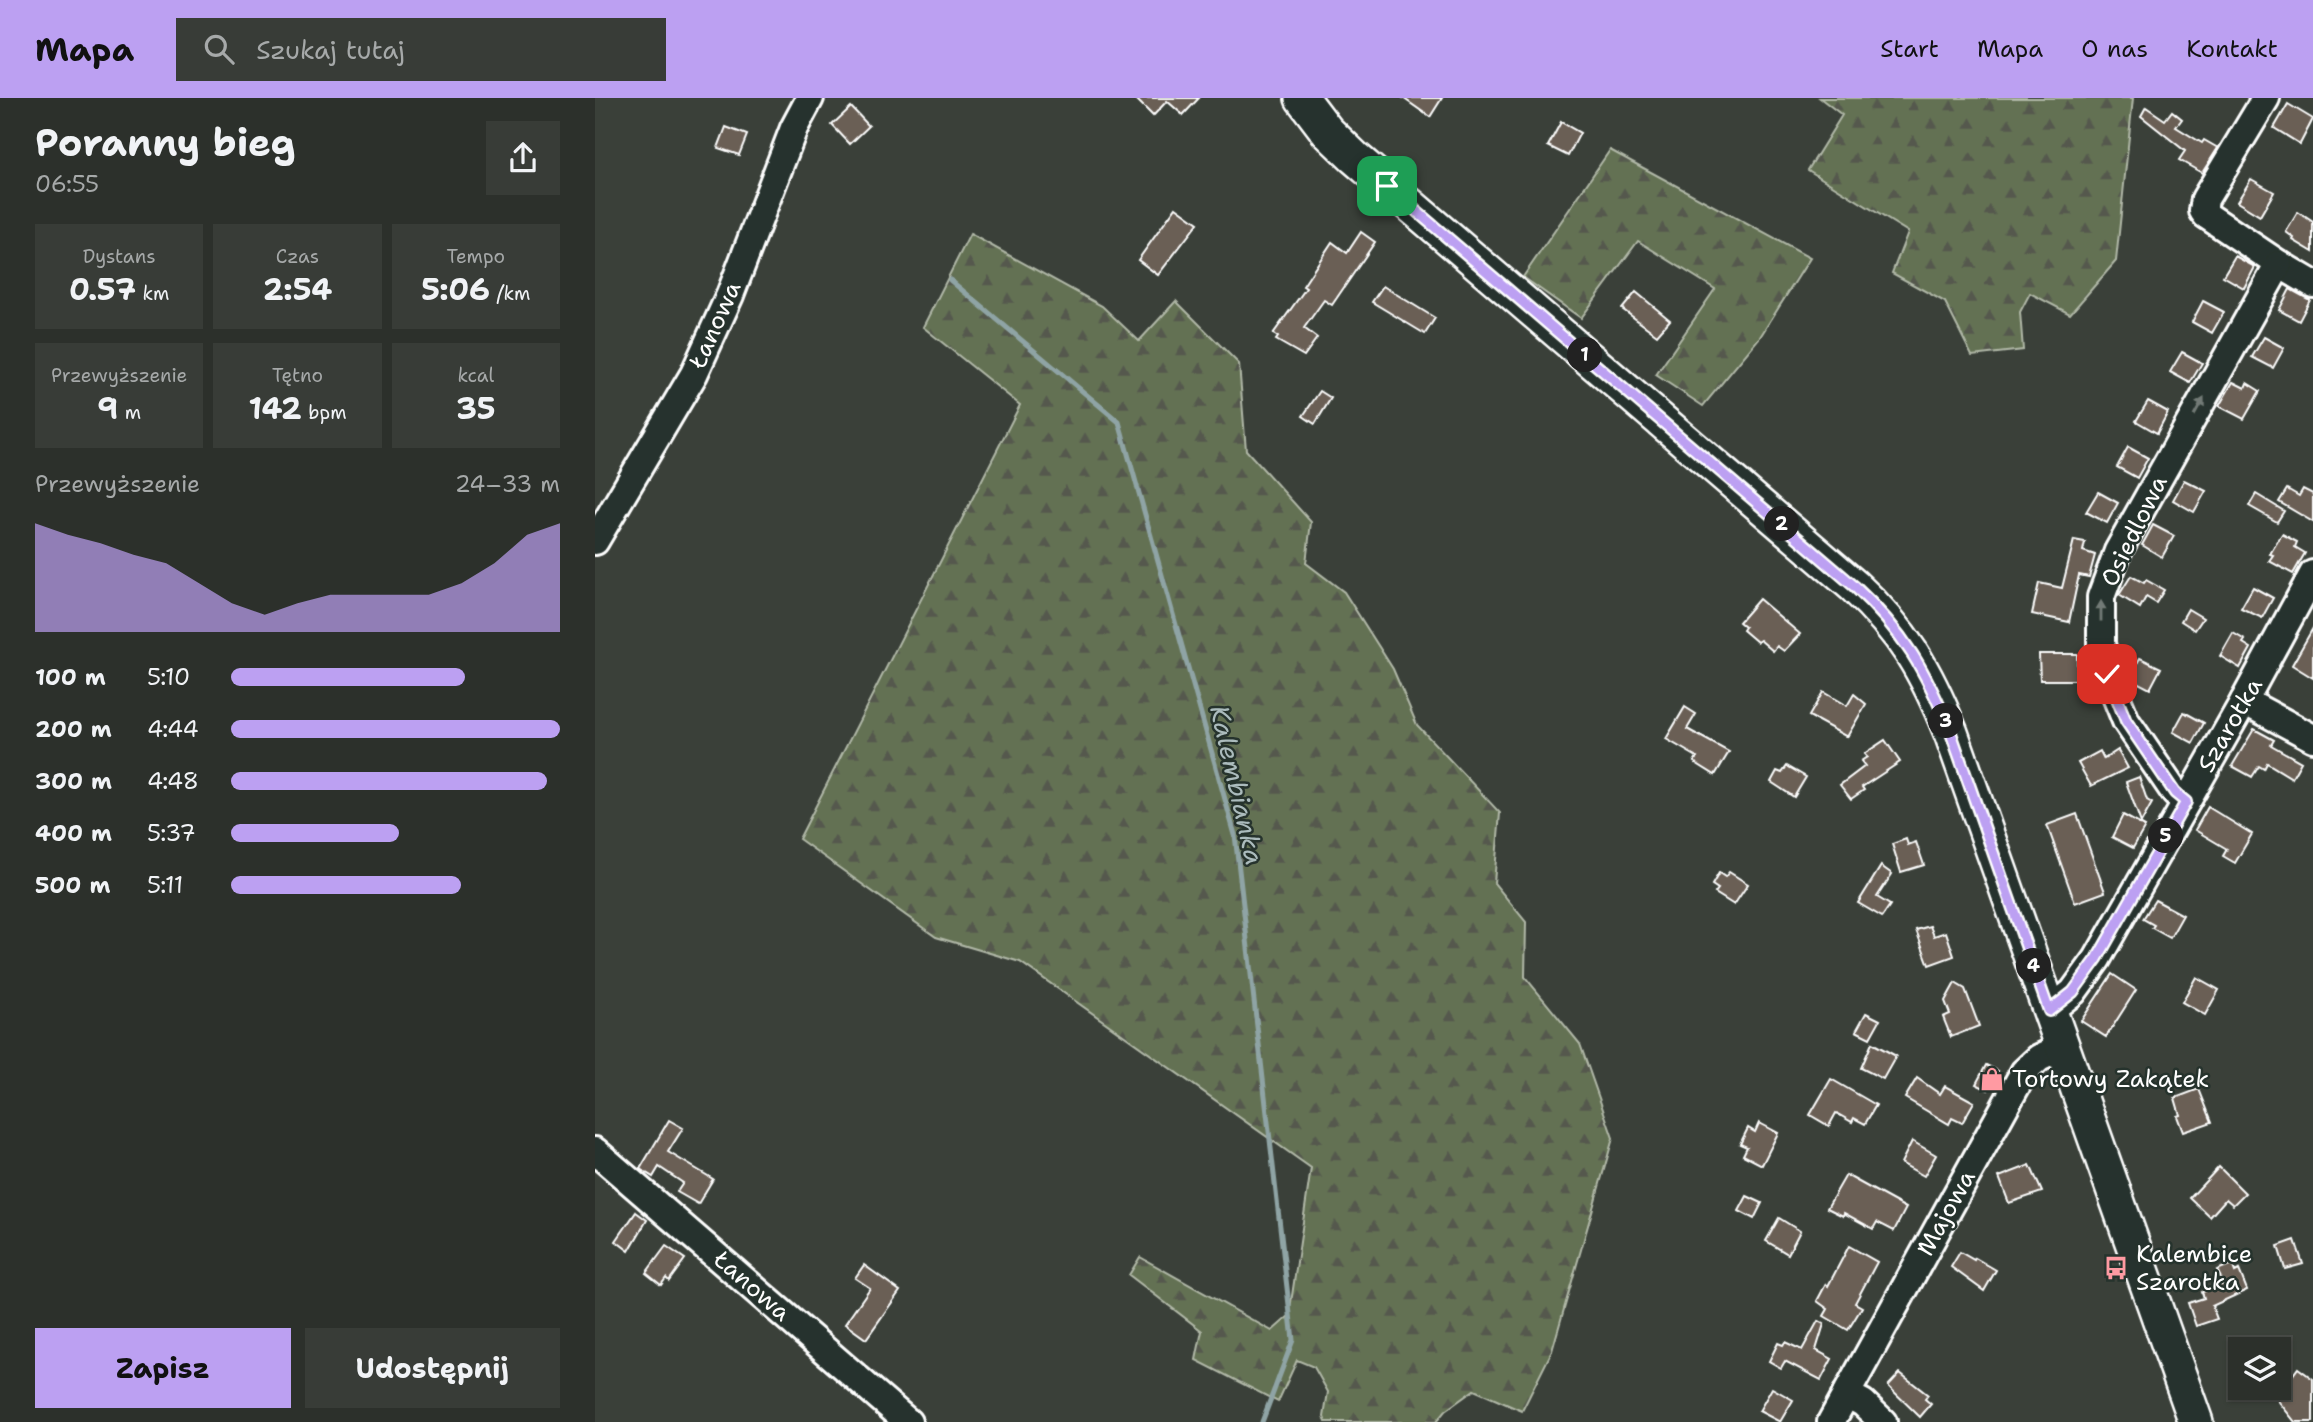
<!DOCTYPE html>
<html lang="pl">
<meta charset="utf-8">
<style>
body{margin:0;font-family:"Shantell Sans",sans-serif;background:#383c37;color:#f1f3f6;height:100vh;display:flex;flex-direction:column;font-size:26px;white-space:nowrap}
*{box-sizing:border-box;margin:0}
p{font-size:23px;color:#a6a9a9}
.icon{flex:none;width:38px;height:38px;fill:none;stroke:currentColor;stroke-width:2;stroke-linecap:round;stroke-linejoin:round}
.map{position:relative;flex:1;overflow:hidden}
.details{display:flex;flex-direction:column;background:#2c302b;width:595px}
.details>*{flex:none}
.tools{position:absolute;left:1633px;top:1239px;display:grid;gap:14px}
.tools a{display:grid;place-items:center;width:63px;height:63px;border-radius:0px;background:#2c302b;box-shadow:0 2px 5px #0004,0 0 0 2px #484b47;font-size:35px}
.pin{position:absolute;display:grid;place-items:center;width:60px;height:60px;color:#fff;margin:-30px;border-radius:14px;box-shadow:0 4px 10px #0006}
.km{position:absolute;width:35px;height:35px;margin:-18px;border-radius:50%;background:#222;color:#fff;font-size:19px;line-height:35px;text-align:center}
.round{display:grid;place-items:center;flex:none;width:74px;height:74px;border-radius:0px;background:#383c37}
.headline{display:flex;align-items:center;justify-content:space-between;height:119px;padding:0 35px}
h1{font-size:38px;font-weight:700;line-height:52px}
.stats{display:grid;grid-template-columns:repeat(3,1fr);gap:10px;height:119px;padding:7px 35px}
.stats div{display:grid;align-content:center;border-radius:0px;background:#383c37;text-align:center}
.stats b{font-size:30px;font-weight:700}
.stats small{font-size:19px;font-weight:400}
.stats p{font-size:19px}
.chart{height:196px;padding:14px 35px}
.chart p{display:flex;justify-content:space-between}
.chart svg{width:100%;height:126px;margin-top:7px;fill:#bca0f2;opacity:.7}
.button{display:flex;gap:14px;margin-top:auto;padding:14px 35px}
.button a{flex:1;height:80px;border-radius:0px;background:#bca0f2;color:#111;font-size:28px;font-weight:700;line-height:80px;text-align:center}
.button a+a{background:#383c37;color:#f1f3f6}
ul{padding:0 35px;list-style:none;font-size:23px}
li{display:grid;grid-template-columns:112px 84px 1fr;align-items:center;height:52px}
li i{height:18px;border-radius:9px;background:#bca0f2}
header{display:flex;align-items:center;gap:42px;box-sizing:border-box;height:98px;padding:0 35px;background:#bca0f2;color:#111}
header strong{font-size:33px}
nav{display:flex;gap:38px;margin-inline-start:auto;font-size:24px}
.search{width:490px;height:63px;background:#383c37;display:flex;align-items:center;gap:18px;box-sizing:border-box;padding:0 24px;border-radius:0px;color:#a6a9a9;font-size:26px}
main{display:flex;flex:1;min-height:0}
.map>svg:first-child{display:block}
.forest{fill:url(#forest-firs);stroke:#b1b8a8;stroke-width:2}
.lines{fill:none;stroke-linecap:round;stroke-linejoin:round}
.stream{stroke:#8fa4a5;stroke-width:5}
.building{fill:#6a5f55;stroke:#fff;stroke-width:2}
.minor-casing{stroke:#fff;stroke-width:32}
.major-casing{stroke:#fff;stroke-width:38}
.minor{stroke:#26332d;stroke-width:26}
.major{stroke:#26332d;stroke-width:33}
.oneway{fill:#727a76}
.route-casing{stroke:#fff;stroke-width:14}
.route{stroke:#bca0f2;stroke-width:9}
.labels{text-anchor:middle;stroke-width:5;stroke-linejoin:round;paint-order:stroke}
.street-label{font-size:24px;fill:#fff;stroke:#26332d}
.poi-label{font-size:24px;fill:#fff;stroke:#26332d;text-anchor:start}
.water-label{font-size:26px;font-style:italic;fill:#abbbbc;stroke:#26332d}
</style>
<header>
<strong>Mapa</strong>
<div class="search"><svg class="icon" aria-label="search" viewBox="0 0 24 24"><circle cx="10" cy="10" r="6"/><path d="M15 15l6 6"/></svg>Szukaj tutaj</div>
<nav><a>Start</a><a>Mapa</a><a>O nas</a><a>Kontakt</a></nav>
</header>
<main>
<section class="details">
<div class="headline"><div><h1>Poranny bieg</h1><p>06:55</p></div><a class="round"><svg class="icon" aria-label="share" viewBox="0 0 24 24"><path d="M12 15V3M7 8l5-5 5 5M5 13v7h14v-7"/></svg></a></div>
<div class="stats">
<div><p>Dystans</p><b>0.57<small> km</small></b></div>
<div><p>Czas</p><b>2:54</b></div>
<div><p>Tempo</p><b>5:06<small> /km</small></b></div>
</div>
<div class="stats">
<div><p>Przewyższenie</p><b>9<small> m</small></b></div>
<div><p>Tętno</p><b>142<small> bpm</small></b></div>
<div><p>kcal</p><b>35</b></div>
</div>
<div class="chart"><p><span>Przewyższenie</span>24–33 m</p>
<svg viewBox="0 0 160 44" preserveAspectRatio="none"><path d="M0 44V6L10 10L20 13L30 17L40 20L50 27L60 34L70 38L80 34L90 31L100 31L110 31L120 31L130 27L140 20L150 10L160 6V44z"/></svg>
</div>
<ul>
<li><b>100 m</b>5:10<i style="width:71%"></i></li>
<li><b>200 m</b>4:44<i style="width:100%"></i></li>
<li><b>300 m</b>4:48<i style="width:96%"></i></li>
<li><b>400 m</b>5:37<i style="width:51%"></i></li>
<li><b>500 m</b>5:11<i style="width:70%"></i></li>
</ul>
<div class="button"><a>Zapisz</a><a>Udostępnij</a></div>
</section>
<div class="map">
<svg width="1718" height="1324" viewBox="0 0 1718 1324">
<defs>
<pattern id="forest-firs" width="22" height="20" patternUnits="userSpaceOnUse" patternTransform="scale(1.75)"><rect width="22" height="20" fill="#637152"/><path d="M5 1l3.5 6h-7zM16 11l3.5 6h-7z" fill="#54594e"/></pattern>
</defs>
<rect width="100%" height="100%" fill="#3a4039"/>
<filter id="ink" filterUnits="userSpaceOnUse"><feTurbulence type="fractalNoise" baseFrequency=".0143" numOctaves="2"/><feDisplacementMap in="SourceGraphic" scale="14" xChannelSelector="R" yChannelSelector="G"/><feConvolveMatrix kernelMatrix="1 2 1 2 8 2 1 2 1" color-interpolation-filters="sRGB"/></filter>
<g filter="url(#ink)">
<g class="forest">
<polygon points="1225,0 1538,0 1521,163 1475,216 1435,195 1425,214 1428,252 1377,258 1350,204 1297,175 1313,134 1213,72 1247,17"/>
<polygon points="1015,52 1215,160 1165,239 1108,308 1061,277 1120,191 1043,143 986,220 928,179"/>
<polygon points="375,136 507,208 544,243 581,203 644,266 651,352 716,424 711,465 749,494 798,571 822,627 905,715 899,785 931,824 930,879 985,946 1018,1040 957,1253 927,1313 879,1292 850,1313 841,1324 731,1324 729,1319 733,1294 719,1269 702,1262 683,1304 601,1262 607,1233 534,1177 545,1159 677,1233 694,1218 716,1070 425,864 341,839 204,741 425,307 328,229"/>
</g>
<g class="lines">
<polyline class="stream" points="355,182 524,324 640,737 698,1242 667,1324"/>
</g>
<g class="building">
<polygon points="540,0 604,0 588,17 572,3 558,18"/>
<polygon points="808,0 847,0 835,19"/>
<polygon points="1693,6 1718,21 1705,46 1679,30"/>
<polygon points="256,9 274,28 255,46 237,27"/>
<polygon points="1551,9 1570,22 1577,13 1587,21 1581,29 1607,45 1609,42 1623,50 1607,75 1584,62 1590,53 1546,18"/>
<polygon points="966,24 985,35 973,58 953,48"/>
<polygon points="131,29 152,37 144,57 123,50"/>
<polygon points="1656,81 1679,94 1665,118 1642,104"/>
<polygon points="581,109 603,125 563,177 543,162"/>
<polygon points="1703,114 1718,124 1718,154 1698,142 1699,140 1691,134"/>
<polygon points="766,134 780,144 737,207 729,202 709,230 722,240 709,258 681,242 683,239 678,236 711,190 708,188 737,144 752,155"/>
<polygon points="1640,158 1660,169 1649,190 1628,178"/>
<polygon points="788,188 840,220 830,236 777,204"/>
<polygon points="1695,191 1715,202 1704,223 1684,212"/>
<polygon points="1041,194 1075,222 1062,237 1027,211"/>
<polygon points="1608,203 1629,214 1617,235 1597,224"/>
<polygon points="1669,239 1689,250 1678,270 1657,259"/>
<polygon points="1587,254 1607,265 1595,285 1575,274"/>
<polygon points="1638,284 1650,290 1652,285 1665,293 1649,321 1624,308"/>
<polygon points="725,293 736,300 720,326 708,318"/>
<polygon points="1553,303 1573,314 1562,335 1541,323"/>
<polygon points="1533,349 1553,360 1542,380 1522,369"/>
<polygon points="1589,382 1611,393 1599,414 1578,402"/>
<polygon points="1692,391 1704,398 1708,391 1718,396 1718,424 1684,404"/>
<polygon points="1503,394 1523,405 1512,425 1491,414"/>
<polygon points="1661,396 1689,413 1682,424 1654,408"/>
<polygon points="1558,427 1579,438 1567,459 1547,447"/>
<polygon points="1687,436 1702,444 1700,449 1710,455 1698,476 1674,463 1678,457 1675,456"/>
<polygon points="1479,442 1490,444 1488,453 1500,457 1494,479 1484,477 1474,524 1437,516 1444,485 1467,490"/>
<polygon points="1536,478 1549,485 1551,482 1569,492 1561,505 1551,499 1545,510 1524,497"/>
<polygon points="1658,489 1678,500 1667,520 1646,510"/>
<polygon points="1164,501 1205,536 1189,553 1182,548 1178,553 1165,542 1162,544 1148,532 1150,529 1144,524"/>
<polygon points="1593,511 1608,520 1600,532 1586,523"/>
<polygon points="1718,530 1718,580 1697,567"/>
<polygon points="1638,535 1650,542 1648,545 1656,550 1645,570 1625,558"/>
<polygon points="1444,556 1482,556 1482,582 1445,582"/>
<polygon points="1545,560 1566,570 1555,591 1534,580"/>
<polygon points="1228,594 1252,608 1259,596 1271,606 1252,639 1214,618"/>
<polygon points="1090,609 1101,616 1092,631 1134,654 1120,677 1099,664 1102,659 1071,641"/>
<polygon points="1589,614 1609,625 1598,645 1578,634"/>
<polygon points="1659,631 1679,642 1676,647 1706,664 1697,680 1672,665 1669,671 1664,668 1657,679 1637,668"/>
<polygon points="1290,642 1305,664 1267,689 1269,692 1256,701 1245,687 1270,668 1266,663 1272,659 1269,656"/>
<polygon points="1523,652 1533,670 1496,688 1483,665 1505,653 1509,661"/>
<polygon points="1192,668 1211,679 1199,699 1176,684 1182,673 1187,675"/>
<polygon points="1544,679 1552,702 1557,705 1546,725 1531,684"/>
<polygon points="1613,709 1657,736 1640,765 1628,758 1632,751 1600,732"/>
<polygon points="1482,716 1510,794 1480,805 1452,727"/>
<polygon points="1528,717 1550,729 1538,750 1517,739"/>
<polygon points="1311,741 1313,747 1321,744 1329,767 1306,774 1297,746"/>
<polygon points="1286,768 1297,776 1282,799 1295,807 1287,819 1263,805"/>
<polygon points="1134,774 1153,786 1139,807 1120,795 1123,791 1117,787 1124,775 1130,779"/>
<polygon points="1560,802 1588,817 1575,840 1557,830 1559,827 1548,821"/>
<polygon points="1335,828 1339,838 1351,834 1359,858 1334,867 1321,832"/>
<polygon points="1517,876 1541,892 1511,939 1486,923"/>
<polygon points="1601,879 1624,892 1610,917 1587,904"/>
<polygon points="1360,885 1370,891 1384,928 1356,939 1348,919 1355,916 1350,903"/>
<polygon points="1271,915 1285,922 1275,940 1261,933"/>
<polygon points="1277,945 1301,958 1288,981 1266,970"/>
<polygon points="1391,967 1403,973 1393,992 1381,986"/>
<polygon points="1322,980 1345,996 1350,988 1379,1004 1367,1025 1357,1020 1354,1026 1310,1000"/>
<polygon points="1236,981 1281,1007 1270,1026 1259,1020 1257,1024 1241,1015 1234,1028 1215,1017"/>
<polygon points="1604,991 1617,1024 1588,1034 1582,1018 1585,1017 1580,1000"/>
<polygon points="74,1022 88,1030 73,1054 118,1081 103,1106 82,1094 88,1085 64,1069 58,1079 45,1071"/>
<polygon points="1164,1025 1183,1035 1167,1067 1148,1057 1152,1049 1145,1046 1153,1030 1160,1034"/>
<polygon points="1317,1043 1341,1057 1329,1078 1306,1065"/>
<polygon points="1435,1067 1447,1094 1414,1105 1404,1079"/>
<polygon points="1624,1069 1650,1095 1638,1107 1631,1101 1615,1119 1595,1100"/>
<polygon points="1251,1077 1311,1110 1299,1133 1282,1124 1278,1131 1249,1115 1248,1118 1232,1110"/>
<polygon points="1152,1098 1167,1105 1159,1121 1144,1113"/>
<polygon points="41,1114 52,1122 34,1153 21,1143"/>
<polygon points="1184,1120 1205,1133 1193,1156 1171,1143"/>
<polygon points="1700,1142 1708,1166 1690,1171 1683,1148"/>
<polygon points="71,1148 90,1161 74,1183 71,1180 66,1187 51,1175"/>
<polygon points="1254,1148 1282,1164 1260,1205 1267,1209 1253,1232 1229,1218 1233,1211 1222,1203 1231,1186 1233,1188"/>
<polygon points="1365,1154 1379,1162 1380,1160 1401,1172 1389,1193 1356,1169"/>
<polygon points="1637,1166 1640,1174 1644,1172 1652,1192 1617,1208 1622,1221 1601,1228 1593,1205 1609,1200 1607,1194 1629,1186 1622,1172"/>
<polygon points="269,1167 305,1193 271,1241 250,1226 275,1190 260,1180"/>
<polygon points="1223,1223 1229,1226 1221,1252 1237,1261 1226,1282 1190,1263 1186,1270 1174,1263 1183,1245 1188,1247 1190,1244 1207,1252"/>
<polygon points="1703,1270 1718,1281 1718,1324 1700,1324 1673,1290 1684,1290 1684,1276 1691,1286"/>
<polygon points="1305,1275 1333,1297 1330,1301 1336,1306 1325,1319 1293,1288"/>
<polygon points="1177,1290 1198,1302 1185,1324 1164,1313"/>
</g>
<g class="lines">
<g class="minor-casing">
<g id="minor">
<polyline points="1671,0 1610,101 1608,113 1611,117 1684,166 1718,186"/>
<polyline points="0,443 99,276 135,197 199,30 215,0"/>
<polyline points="1649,603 1718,640"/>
<polyline points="1591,704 1580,695 1531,623 1512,576 1506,545 1506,499 1523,453 1684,166"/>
<polyline points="1454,913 1478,894 1502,861 1649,603 1718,476"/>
<polyline points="0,1053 313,1324"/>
<polyline points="1251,1296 1268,1305 1288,1324"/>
<polyline points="1236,1324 1429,974 1444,960 1467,949"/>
</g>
</g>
<g class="major-casing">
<path id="major" d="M707,0L732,33L759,59L1259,488C1309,534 1331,573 1356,635L1601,1324"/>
</g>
<use href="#minor" class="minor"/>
<use href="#major" class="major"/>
</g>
<defs><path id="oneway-solid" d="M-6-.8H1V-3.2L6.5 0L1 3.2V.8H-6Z" transform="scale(1.75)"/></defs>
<g class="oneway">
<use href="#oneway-solid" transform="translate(1604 309) rotate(-61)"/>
<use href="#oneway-solid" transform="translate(1506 513) rotate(-90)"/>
</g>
</g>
<g class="lines" filter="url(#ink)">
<g class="route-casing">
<path id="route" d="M792,88L1259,488C1309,534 1331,573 1356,635L1454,913L1478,894L1502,861L1591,704L1580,695L1531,623L1512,576"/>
</g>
<use href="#route" class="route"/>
</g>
<defs>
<g id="shop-bare" transform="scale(1.89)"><path d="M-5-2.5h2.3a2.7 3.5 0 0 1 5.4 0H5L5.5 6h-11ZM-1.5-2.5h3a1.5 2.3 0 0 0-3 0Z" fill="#ff9aa2" stroke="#26332d" stroke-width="2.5" paint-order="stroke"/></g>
<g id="bus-bare" transform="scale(1.89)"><path d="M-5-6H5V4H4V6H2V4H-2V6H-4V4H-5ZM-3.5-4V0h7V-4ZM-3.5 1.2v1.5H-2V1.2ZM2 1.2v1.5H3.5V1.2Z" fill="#ff9aa2" stroke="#26332d" stroke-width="2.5" paint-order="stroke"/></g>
</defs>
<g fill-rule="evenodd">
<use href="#shop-bare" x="1397" y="981"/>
<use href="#bus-bare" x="1521" y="1170"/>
</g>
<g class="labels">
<g class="street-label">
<text transform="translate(120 227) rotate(-66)" y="8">Łanowa</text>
<text transform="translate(1539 433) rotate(-64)" y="8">Osiedlowa</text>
<text transform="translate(1635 627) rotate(-60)" y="8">Szarotka</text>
<text transform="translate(1351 1115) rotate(-61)" y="8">Majowa</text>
<text transform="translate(157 1188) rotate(41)" y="8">Łanowa</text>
</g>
<g class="poi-label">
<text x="1417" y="989">Tortowy Zakątek</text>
<text x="1541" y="1164">Kalembice<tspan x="1541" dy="28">Szarotka</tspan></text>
</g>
<g class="water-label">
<text transform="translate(642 687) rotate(77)" y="9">Kalembianka</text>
</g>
</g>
</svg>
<div class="tools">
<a><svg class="icon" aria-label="layers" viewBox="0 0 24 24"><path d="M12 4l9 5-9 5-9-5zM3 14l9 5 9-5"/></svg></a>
</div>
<div class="pin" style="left:792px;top:88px;background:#1e9e55"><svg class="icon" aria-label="arrive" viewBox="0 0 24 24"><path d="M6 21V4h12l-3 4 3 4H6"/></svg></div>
<div class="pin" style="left:1512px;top:576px;background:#d93025"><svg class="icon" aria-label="check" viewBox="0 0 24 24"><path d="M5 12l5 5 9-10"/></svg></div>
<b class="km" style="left:990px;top:257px">1</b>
<b class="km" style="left:1187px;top:426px">2</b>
<b class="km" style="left:1351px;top:623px">3</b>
<b class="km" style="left:1439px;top:868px">4</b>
<b class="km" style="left:1571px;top:738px">5</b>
</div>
</main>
